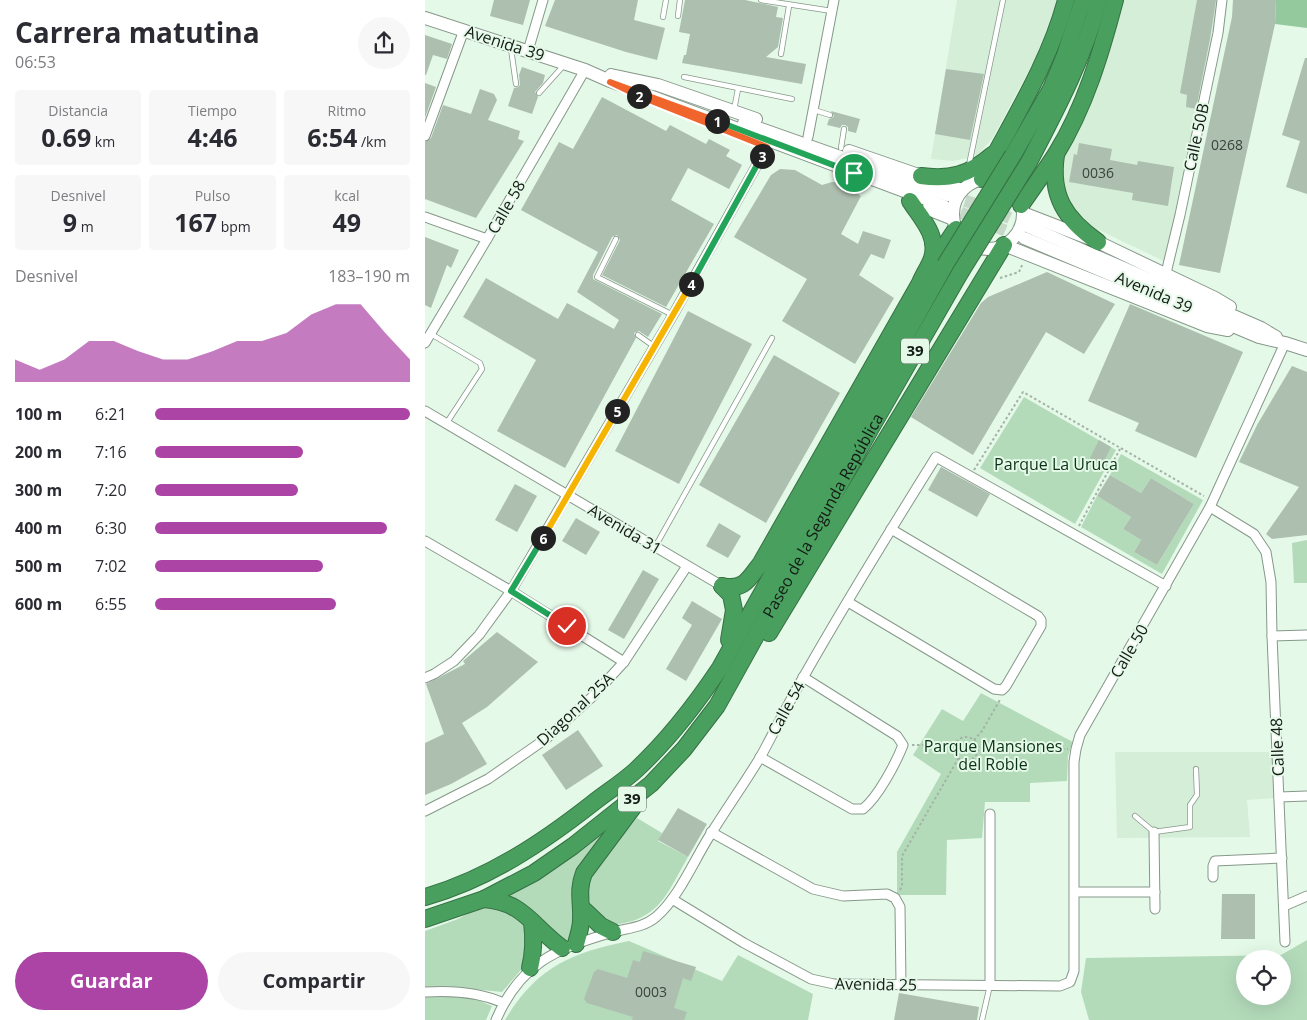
<!DOCTYPE html>
<html lang="es">
<meta charset="utf-8">
<style>
body{margin:0;font-family:"Open Sans",sans-serif;background:#f7f7f7;color:#2b2b33;height:100vh;display:flex;flex-direction:column;font-size:19px;white-space:nowrap}
*{box-sizing:border-box;margin:0}
p{font-size:16px;color:#7c7c81}
.icon{flex:none;width:28px;height:28px;fill:none;stroke:currentColor;stroke-width:2;stroke-linecap:round;stroke-linejoin:round}
.map{position:relative;flex:1;overflow:hidden}
.drawer{display:flex;flex-direction:column;background:#fff;width:425px}
.drawer>*{flex:none}
.tools{position:absolute;left:811px;top:950px;display:grid;gap:10px}
.tools a{display:grid;place-items:center;width:55px;height:55px;border-radius:50%;background:#fff;box-shadow:0 5px 20px #0002;font-size:25px}
.pin{position:absolute;display:grid;place-items:center;width:42px;height:42px;color:#fff;margin:-21px;border:2px solid #fff;border-radius:50%;box-shadow:0 1px 5px #0007}
.km{position:absolute;width:25px;height:25px;margin:-12px;border-radius:50%;background:#222;color:#fff;font-size:14px;line-height:25px;text-align:center}
.round{display:grid;place-items:center;flex:none;width:52px;height:52px;border-radius:26px;background:#f7f7f7}
.head{display:flex;align-items:center;justify-content:space-between;height:85px;padding:0 15px}
h1{font-size:28px;font-weight:700;line-height:38px}
.stats{display:grid;grid-template-columns:repeat(3,1fr);gap:8px;height:85px;padding:5px 15px}
.stats div{display:grid;align-content:center;border-radius:5px;background:#f7f7f7;text-align:center}
.stats b{font-size:25px;font-weight:700}
.stats small{font-size:14px;font-weight:400}
.stats p{font-size:14px}
.chart{height:140px;padding:10px 15px}
.chart p{display:flex;justify-content:space-between}
.chart svg{width:100%;height:90px;margin-top:5px;fill:#ac44a6;opacity:.7}
.action{display:flex;gap:10px;margin-top:auto;padding:10px 15px}
.action a{flex:1;height:58px;border-radius:30px;background:#ac44a6;color:#fff;font-size:20px;font-weight:700;line-height:58px;text-align:center}
.action a+a{background:#f7f7f7;color:#2b2b33}
ul{padding:0 15px;list-style:none;font-size:16px}
li{display:grid;grid-template-columns:80px 60px 1fr;align-items:center;height:38px}
li i{height:12px;border-radius:6px;background:#ac44a6}
main{display:flex;flex:1;min-height:0}
.map>svg:first-child{display:block}
.built{fill:#d5eed8}
.green{fill:#b3dbba;fill-rule:evenodd}
.forest{fill:#94c99e}
.building{fill:#adbfaf}
.lines{fill:none;stroke-linecap:round;stroke-linejoin:round}
.secondary-tunnel{stroke:#c6d8c8;stroke-width:12;stroke-dasharray:12 6;stroke-linecap:butt}
.lane-casing{stroke:#869889;stroke-width:6}
.street-casing{stroke:#869889;stroke-width:11}
.secondary-casing{stroke:#869889;stroke-width:14}
.highway-casing{stroke:#367144;stroke-width:18}
.path{stroke:#a3b3a6;stroke-width:2;stroke-dasharray:2.5 2.5;stroke-linecap:butt}
.lane{stroke:#fff;stroke-width:4.5}
.street{stroke:#fff;stroke-width:9}
.secondary{stroke:#fff;stroke-width:12}
.highway{stroke:#489f5e;stroke-width:16}
.highway-bridge-casing{stroke:#367144;stroke-width:18;stroke-linecap:butt}
.highway-bridge{stroke:#489f5e;stroke-width:16}
.split-1-casing{stroke:#fff;stroke-width:10}
.split-2-casing{stroke:#fff;stroke-width:10}
.split-3-casing{stroke:#fff;stroke-width:10}
.split-4-casing{stroke:#fff;stroke-width:10}
.split-5-casing{stroke:#fff;stroke-width:10}
.split-6-casing{stroke:#fff;stroke-width:10}
.split-7-casing{stroke:#fff;stroke-width:10}
.split-1{stroke:#22a559;stroke-width:6}
.split-2{stroke:#f0652b;stroke-width:6}
.split-3{stroke:#f0652b;stroke-width:6}
.split-4{stroke:#22a559;stroke-width:6}
.split-5{stroke:#f5b400;stroke-width:6}
.split-6{stroke:#f5b400;stroke-width:6}
.split-7{stroke:#22a559;stroke-width:6}
.labels{text-anchor:middle;stroke-width:4;stroke-linejoin:round;paint-order:stroke}
.number-label{font-size:14px;fill:#3a443c}
.shield{fill:#e5f9e8;stroke:#535e54;stroke-width:1}
.shield-label{font-size:15px;font-weight:bold;fill:#141b15}
.street-label{font-size:16px;fill:#141b15;stroke:#e5f9e8}
.park-label{font-size:16px;fill:#0b3317;stroke:#e5f9e8}
</style>
<main>
<section class="drawer">
<div class="head"><div><h1>Carrera matutina</h1><p>06:53</p></div><a class="round"><svg class="icon" aria-label="share" viewBox="0 0 24 24"><path d="M12 15V3M7 8l5-5 5 5M5 13v7h14v-7"/></svg></a></div>
<div class="stats">
<div><p>Distancia</p><b>0.69<small> km</small></b></div>
<div><p>Tiempo</p><b>4:46</b></div>
<div><p>Ritmo</p><b>6:54<small> /km</small></b></div>
</div>
<div class="stats">
<div><p>Desnivel</p><b>9<small> m</small></b></div>
<div><p>Pulso</p><b>167<small> bpm</small></b></div>
<div><p>kcal</p><b>49</b></div>
</div>
<div class="chart"><p><span>Desnivel</span>183–190 m</p>
<svg viewBox="0 0 160 44" preserveAspectRatio="none"><path d="M0 44V33L10 38L20 33L30 24L40 24L50 29L60 33L70 33L80 29L90 24L100 24L110 20L120 11L130 6L140 6L150 20L160 33V44z"/></svg>
</div>
<ul>
<li><b>100 m</b>6:21<i style="width:100%"></i></li>
<li><b>200 m</b>7:16<i style="width:58%"></i></li>
<li><b>300 m</b>7:20<i style="width:56%"></i></li>
<li><b>400 m</b>6:30<i style="width:91%"></i></li>
<li><b>500 m</b>7:02<i style="width:66%"></i></li>
<li><b>600 m</b>6:55<i style="width:71%"></i></li>
</ul>
<div class="action"><a>Guardar</a><a>Compartir</a></div>
</section>
<div class="map">
<svg width="882" height="1020" viewBox="0 0 882 1020">
<rect width="100%" height="100%" fill="#e5f9e8"/>
<g class="built">
<polygon points="532,0 633,0 609,61 567,139 552,156 528,161 506,159"/>
<polygon points="697,0 794,0 766,157 739,261 659,223 641,199 635,179 638,162 680,66"/>
<polygon points="690,752 847,752 849,798 822,800 825,837 692,838"/>
</g>
<g class="green">
<polygon points="599,397 691,450 650,524 555,468"/>
<polygon points="696,454 778,500 737,574 656,527 672,496 706,517 698,529 716,540 709,552 732,565 769,504 726,478 716,493 685,475"/>
<polygon points="882,540 882,583 869,583 867,543"/>
<polygon points="556,693 648,742 643,756 642,781 605,783 605,802 560,802 557,838 522,840 521,895 472,895 472,852 516,774 488,755 517,709 538,721"/>
<path d="M212,818L237,833L233,841L263,857C242,893 235,920 188,925L168,911L163,896V884L167,871Z"/>
<polygon points="194,821 151,901 145,941 140,945 75,893"/>
<polygon points="65,905 77,906 96,920 100,929 101,964 77,992 18,986 0,988 0,931 33,919 53,908"/>
<path d="M882,940V1020H664L656,992L661,958L856,955ZM820,959H858V996H820Z"/>
<path d="M204,941L297,981L313,955L388,994L383,1020H80C112,967 145,953 204,941Z"/>
<polygon points="23,994 45,997 67,1006 61,1020 0,1020 0,996"/>
</g>
<polygon class="forest" points="851,0 882,0 882,28 850,24"/>
<g class="building">
<polygon points="69,0 105,0 98,25 65,16"/>
<polygon points="130,0 213,0 209,20 240,28 232,60 201,52 120,26"/>
<polygon points="260,0 320,0 353,7 351,17 358,18 353,47 341,57 381,64 377,84 257,63 259,55 261,55 265,34 254,32"/>
<polygon points="772,0 791,0 785,39 771,109 761,107 762,95 755,93"/>
<polygon points="808,0 851,0 850,24 795,273 754,265 807,17"/>
<polygon points="0,35 27,44 22,59 8,55 1,75 0,75"/>
<polygon points="880,58 882,58 882,194 861,187 875,141 857,135"/>
<polygon points="97,67 120,75 118,83 110,92 113,97 107,114 83,106 89,88 93,87 95,85 94,75"/>
<polygon points="521,69 559,74 545,140 510,134"/>
<polygon points="0,83 11,87 0,118"/>
<polygon points="55,89 69,94 72,100 63,120 95,131 93,139 99,141 51,218 0,199 0,142 6,138 18,105 46,114"/>
<polygon points="177,97 241,131 245,125 281,144 284,139 305,150 301,156 317,165 304,189 263,168 246,200 289,224 241,307 177,275 195,240 192,235 187,237 168,275 168,279 237,314 223,337 214,331 209,333 211,338 140,468 72,431 111,360 38,317 61,278 133,319 142,303 189,329 194,320 152,292 173,252 96,210 134,142 148,149"/>
<polygon points="406,111 435,119 431,133 423,131 423,127 420,125 417,125 415,128 402,125 404,119 407,118 409,116"/>
<polygon points="654,143 687,149 685,160 712,165 713,161 749,167 743,206 707,200 708,193 644,182 649,154 652,155"/>
<polygon points="355,169 370,170 397,185 407,182 417,183 436,196 416,234 433,244 438,231 466,240 459,259 446,254 434,275 469,298 430,364 357,321 382,279 309,237 346,175"/>
<polygon points="0,237 34,250 26,268 22,265 6,308 0,305"/>
<polygon points="622,272 690,304 659,354 621,332 548,455 486,417 556,303 563,297"/>
<polygon points="705,304 818,352 771,458 710,431 714,423 663,401"/>
<polygon points="263,311 327,344 254,484 190,451"/>
<polygon points="349,355 415,393 341,523 274,485"/>
<polygon points="867,366 882,372 882,535 847,539 841,534 874,487 814,462 832,425"/>
<polygon points="674,440 686,447 677,465 665,458"/>
<polygon points="516,467 565,494 552,517 503,490"/>
<polygon points="685,475 716,493 726,478 769,504 732,565 709,552 716,540 698,529 706,517 672,496"/>
<polygon points="90,484 112,496 92,532 70,520"/>
<polygon points="151,518 175,532 161,555 137,541"/>
<polygon points="294,523 316,536 303,558 281,546"/>
<polygon points="218,570 234,579 199,639 183,630"/>
<polygon points="267,601 297,619 261,681 241,669 267,625 257,618"/>
<polygon points="72,632 113,662 62,707 37,723 62,764 26,784 0,795 0,743 19,734 1,684 40,664 38,661"/>
<polygon points="153,730 178,766 141,790 117,755"/>
<polygon points="253,808 282,824 263,857 233,840"/>
<polygon points="797,894 830,894 830,939 796,939"/>
<polygon points="218,951 271,967 266,981 258,978 249,1008 262,1012 259,1020 207,1020 208,1017 162,1003 159,999 169,972 173,969 202,978 208,960 215,962"/>
<polygon points="474,993 554,1007 552,1020 469,1020"/>
</g>
<g class="lines">
<g class="secondary-tunnel">
<polyline points="523,195 565,209 604,227"/>
<polyline points="519,206 599,238"/>
</g>
<g class="lane-casing">
<g id="lane">
<polyline points="336,0 407,11"/>
<polyline points="253,16 255,0"/>
<polyline points="238,17 241,0"/>
<polyline points="86,49 91,84"/>
<polyline points="356,54 364,6"/>
<polyline points="259,77 367,99"/>
<polyline points="114,93 140,64"/>
<polyline points="309,110 313,89"/>
<polyline points="389,110 405,115"/>
<polyline points="416,148 419,129"/>
<polyline points="544,165 578,0"/>
<polyline points="191,239 172,277 248,315"/>
<polyline points="6,334 55,363 57,369 21,424"/>
<polyline points="213,335 230,347"/>
<polyline points="230,547 347,338"/>
<polyline points="710,816 729,832 765,827 765,805 772,795 771,769"/>
<polyline points="557,1020 565,985"/>
</g>
</g>
<g class="street-casing">
<g id="street">
<polyline points="103,51 118,0"/>
<polyline points="0,136 39,30"/>
<polyline points="383,137 409,0"/>
<polyline points="0,217 62,239"/>
<polyline points="741,273 755,215 793,33 797,0"/>
<polyline points="0,343 62,239 160,70"/>
<polyline points="0,411 297,586"/>
<polyline points="785,507 829,534 841,552 846,582 847,636 860,942"/>
<polyline points="0,541 86,591 199,662"/>
<polyline points="423,602 569,689 577,690 581,686 616,626 616,620 613,616 466,529"/>
<polyline points="847,636 882,635"/>
<polyline points="0,678 9,674 29,661 54,635 86,591 248,315 342,147"/>
<path d="M335,757L427,809H438C453,797 471,763 478,745L472,736L378,677"/>
<polyline points="854,797 882,796"/>
<polyline points="0,811 63,779 122,738 167,697 199,662 262,566"/>
<polyline points="286,832 388,889 418,896 462,894 470,898 475,907 476,985"/>
<polyline points="729,832 730,909"/>
<polyline points="788,877 788,866 790,861 857,858"/>
<polyline points="650,892 730,892"/>
<polyline points="247,899 319,943 386,979 409,984 635,986 645,982 649,971 649,762 651,749 655,735 785,507 860,343"/>
<polyline points="859,906 882,896"/>
<polyline points="565,985 565,814"/>
<path d="M0,992C28,990 54,992 79,1003"/>
<path d="M71,1020C95,964 130,949 185,933C201,928 218,928 231,917C255,897 271,855 289,829C304,805 321,781 336,756C350,730 364,702 379,676C421,602 466,529 511,457L741,586"/>
</g>
</g>
<g class="secondary-casing">
<g id="secondary">
<polyline points="0,18 160,70 185,81 519,206"/>
<polyline points="186,75 233,85 331,119"/>
<polyline points="319,123 523,195"/>
<polyline points="424,151 537,190"/>
<circle cx="563" cy="214" r="35"/>
<polyline points="503,209 528,219"/>
<polyline points="598,213 673,242 790,298 805,307"/>
<polyline points="604,227 836,328 851,337"/>
<polyline points="599,238 834,337 860,343 882,350"/>
<polyline points="579,245 782,326 803,330"/>
</g>
</g>
<g class="highway-casing">
<g id="highway">
<polyline points="588,155 626,89 640,55 658,0"/>
<path d="M631,155C625,196 640,219 673,242"/>
<path d="M604,162C631,110 659,58 674,0"/>
<path d="M496,176C525,180 544,175 567,155"/>
<path d="M557,179C587,121 624,64 641,0"/>
<path d="M596,205C608,188 620,171 631,154C660,107 676,53 690,0"/>
<polyline points="507,265 531,229"/>
<path d="M297,586C320,591 324,578 336,563L495,283C498,275 504,267 507,258C514,236 496,218 485,201"/>
<polyline points="297,586 306,595 309,610 304,640"/>
<polyline points="344,633 579,245"/>
<path d="M0,897C63,879 117,843 168,803C182,792 198,782 211,770C243,740 271,704 295,668L520,265"/>
<path d="M59,899C99,902 107,926 137,948"/>
<polyline points="156,907 176,926 188,932"/>
<path id="s1" d="M0,919L59,899L109,873L148,846L226,784L259,749L292,706L446,428L535,273"/>
<path d="M151,944C153,936 156,928 156,920C157,902 152,891 159,873L212,802"/>
<path d="M105,968C109,952 109,938 107,922"/>
</g>
</g>
<g class="path">
<polyline points="575,278 594,272 598,263"/>
<polyline points="549,470 598,392 779,496"/>
<polyline points="654,526 695,449"/>
<circle cx="541" cy="749" r="12"/>
<polyline points="549,740 557,731 576,698"/>
<polyline points="487,745 529,745"/>
<polyline points="552,747 643,749"/>
<polyline points="475,890 477,886 477,856 533,759"/>
</g>
<use href="#lane" class="lane"/>
<use href="#street" class="street"/>
<use href="#secondary" class="secondary"/>
<use href="#highway" class="highway"/>
<g class="highway-bridge-casing">
<g id="highway-bridge">
<polyline points="520,265 588,155"/>
<polyline points="535,273 604,162"/>
</g>
</g>
<use href="#highway-bridge" class="highway-bridge"/>
</g>
<g class="lines">
<g class="split-1-casing">
<polyline id="split-1" points="292,121 429,173"/>
</g>
<g class="split-2-casing">
<polyline id="split-2" points="214,96 185,82 292,121"/>
</g>
<g class="split-3-casing">
<polyline id="split-3" points="214,96 342,147 337,156"/>
</g>
<g class="split-4-casing">
<polyline id="split-4" points="266,284 337,156"/>
</g>
<g class="split-5-casing">
<polyline id="split-5" points="192,411 266,284"/>
</g>
<g class="split-6-casing">
<polyline id="split-6" points="118,538 192,411"/>
</g>
<g class="split-7-casing">
<polyline id="split-7" points="118,538 86,591 142,626"/>
</g>
<use href="#split-1" class="split-1"/>
<use href="#split-2" class="split-2"/>
<use href="#split-3" class="split-3"/>
<use href="#split-4" class="split-4"/>
<use href="#split-5" class="split-5"/>
<use href="#split-6" class="split-6"/>
<use href="#split-7" class="split-7"/>
</g>
<g class="labels">
<g class="number-label">
<text x="802" y="150">0268</text>
<text x="673" y="178">0036</text>
<text x="226" y="997">0003</text>
</g>
<g class="shield">
<rect x="476" y="338.5" width="28" height="25" rx="4"/>
<rect x="193" y="786.5" width="28" height="25" rx="4"/>
</g>
<g class="shield-label">
<text x="490" y="356">39</text>
<text x="207" y="804">39</text>
</g>
<g class="street-label">
<text transform="translate(80 43) rotate(18)" y="6">Avenida 39</text>
<text transform="translate(771 137) rotate(-78)" y="6">Calle 50B</text>
<text transform="translate(81 207) rotate(-60)" y="6">Calle 58</text>
<text transform="translate(729 292) rotate(23)" y="6">Avenida 39</text>
<text dy="6" stroke="none"><textPath href="#s1" startOffset="586">Paseo de la Segunda República</textPath></text>
<text transform="translate(200 529) rotate(31)" y="6">Avenida 31</text>
<text transform="translate(704 651) rotate(-60)" y="6">Calle 50</text>
<text transform="translate(361 708) rotate(-61)" y="6">Calle 54</text>
<text transform="translate(150 709) rotate(-43)" y="6">Diagonal 25A</text>
<text transform="translate(852 747) rotate(-92)" y="6">Calle 48</text>
<text transform="translate(451 984) rotate(1)" y="6">Avenida 25</text>
</g>
<g class="park-label">
<text x="631" y="470">Parque La Uruca</text>
<text x="568" y="752">Parque Mansiones<tspan x="568" dy="18">del Roble</tspan></text>
</g>
</g>
</svg>
<div class="tools">
<a><svg class="icon" aria-label="locate" viewBox="0 0 24 24"><circle cx="12" cy="12" r="6"/><path d="M12 2v4M12 18v4M2 12h4M18 12h4"/></svg></a>
</div>
<div class="pin" style="left:429px;top:173px;background:#1e9e55"><svg class="icon" aria-label="arrive" viewBox="0 0 24 24"><path d="M6 21V4h12l-3 4 3 4H6"/></svg></div>
<div class="pin" style="left:142px;top:626px;background:#d93025"><svg class="icon" aria-label="check" viewBox="0 0 24 24"><path d="M5 12l5 5 9-10"/></svg></div>
<b class="km" style="left:292px;top:121px">1</b>
<b class="km" style="left:214px;top:96px">2</b>
<b class="km" style="left:337px;top:156px">3</b>
<b class="km" style="left:266px;top:284px">4</b>
<b class="km" style="left:192px;top:411px">5</b>
<b class="km" style="left:118px;top:538px">6</b>
</div>
</main>
